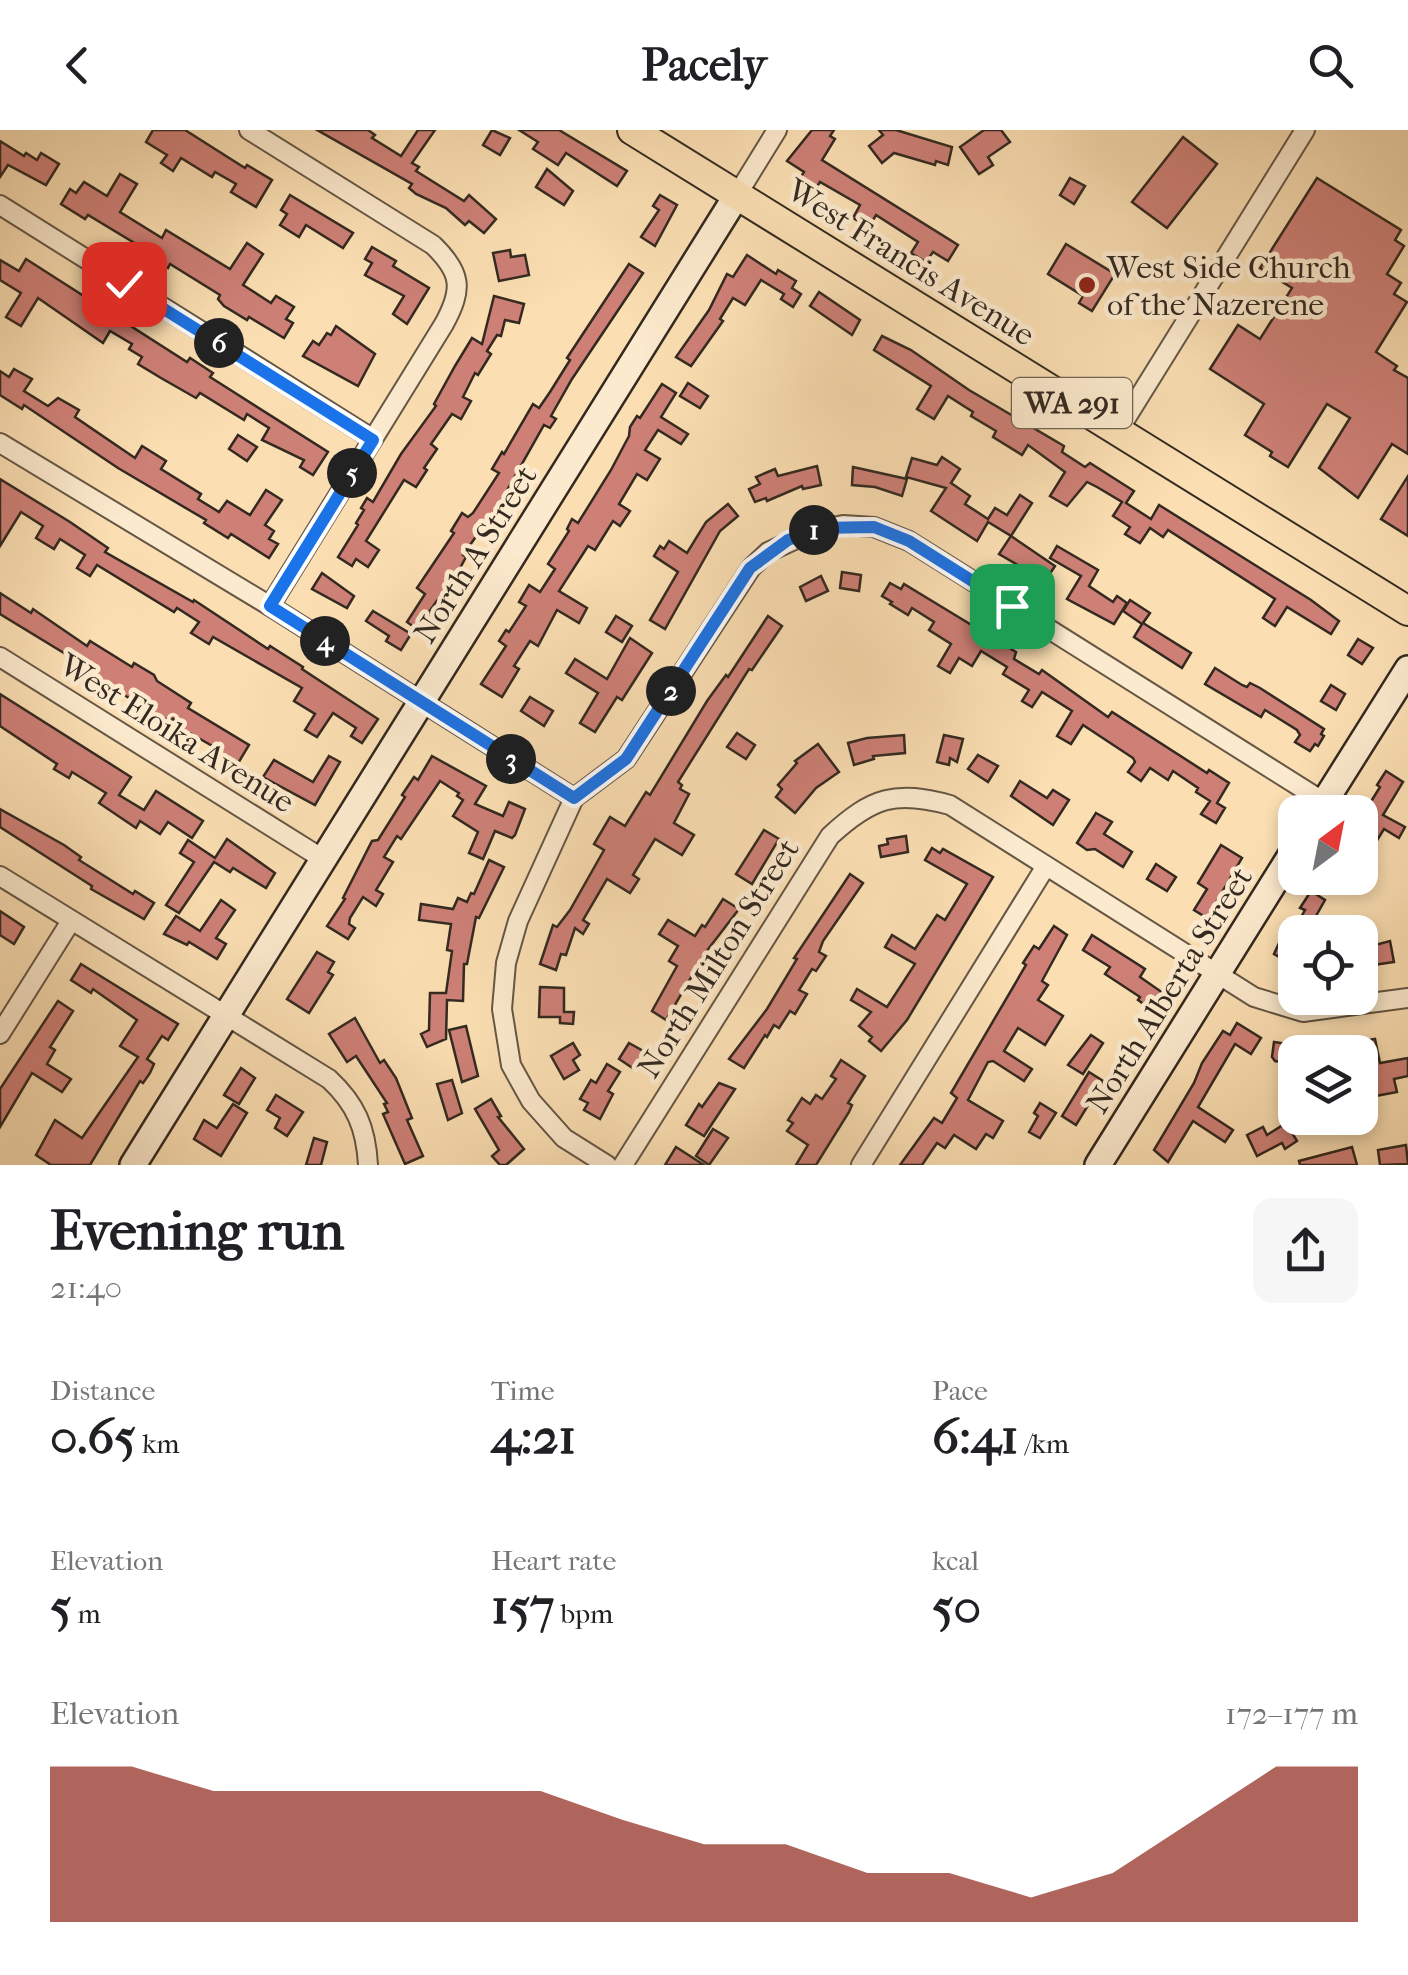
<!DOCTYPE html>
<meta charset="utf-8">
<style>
body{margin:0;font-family:"IM FELL French Canon",serif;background:#f6f6f6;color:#202124;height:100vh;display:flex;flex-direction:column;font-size:38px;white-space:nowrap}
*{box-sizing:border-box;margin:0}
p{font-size:32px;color:#757577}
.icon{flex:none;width:55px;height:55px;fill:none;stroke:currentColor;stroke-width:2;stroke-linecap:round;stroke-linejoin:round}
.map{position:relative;height:1035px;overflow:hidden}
.sheet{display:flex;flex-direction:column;background:#fff;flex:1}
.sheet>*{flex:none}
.needle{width:65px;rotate:32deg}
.tools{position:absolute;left:1278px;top:665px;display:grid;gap:20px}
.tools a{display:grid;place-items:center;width:100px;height:100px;border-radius:20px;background:#fff;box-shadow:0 5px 15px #0003;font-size:50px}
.pin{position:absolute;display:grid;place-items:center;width:85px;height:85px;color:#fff;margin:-42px;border-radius:20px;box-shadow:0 5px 15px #0006}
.km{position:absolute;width:50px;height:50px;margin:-25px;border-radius:50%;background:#222;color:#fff;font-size:28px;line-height:50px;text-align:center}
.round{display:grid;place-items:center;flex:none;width:105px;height:105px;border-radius:20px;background:#f6f6f6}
.headline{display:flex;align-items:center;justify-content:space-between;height:170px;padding:0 50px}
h1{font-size:55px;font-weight:700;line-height:75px}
.metrics{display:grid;grid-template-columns:repeat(3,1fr);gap:15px;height:170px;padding:10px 50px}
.metrics div{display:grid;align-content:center}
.metrics b{font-size:50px;font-weight:700}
.metrics small{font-size:28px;font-weight:400}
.metrics p{font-size:28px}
.chart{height:280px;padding:20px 50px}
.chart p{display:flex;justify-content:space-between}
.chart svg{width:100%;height:180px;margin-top:10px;fill:#8f2418;opacity:.7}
header{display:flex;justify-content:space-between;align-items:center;height:130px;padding:0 50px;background:#fff;font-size:45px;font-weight:700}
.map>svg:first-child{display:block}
.building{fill:#ce8077;stroke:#332920;stroke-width:2.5}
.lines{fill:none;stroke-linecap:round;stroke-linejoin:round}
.street-casing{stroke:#655645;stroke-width:22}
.secondary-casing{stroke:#332920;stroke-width:30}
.primary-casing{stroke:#332920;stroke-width:32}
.street{stroke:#fceace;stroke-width:18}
.secondary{stroke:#fceace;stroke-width:25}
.primary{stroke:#fbdfb3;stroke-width:28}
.route-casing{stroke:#fff;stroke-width:20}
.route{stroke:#1a73e8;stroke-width:12}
.poi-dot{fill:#8f2418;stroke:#fceace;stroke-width:4}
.labels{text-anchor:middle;stroke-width:9;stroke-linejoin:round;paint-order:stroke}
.shield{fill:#fceace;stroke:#6f6354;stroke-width:2.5}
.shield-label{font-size:30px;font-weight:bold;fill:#332920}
.street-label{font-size:32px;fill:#332920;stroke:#fceace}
.poi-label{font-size:32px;fill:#332920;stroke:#fceace;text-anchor:start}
</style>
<header><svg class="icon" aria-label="back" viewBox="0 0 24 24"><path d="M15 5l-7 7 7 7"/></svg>Pacely<svg class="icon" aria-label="search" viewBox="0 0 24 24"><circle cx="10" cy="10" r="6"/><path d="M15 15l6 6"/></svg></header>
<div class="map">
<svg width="1408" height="1035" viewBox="0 0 1408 1035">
<rect width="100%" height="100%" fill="#fbdfb3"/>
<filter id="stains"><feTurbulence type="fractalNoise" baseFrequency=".002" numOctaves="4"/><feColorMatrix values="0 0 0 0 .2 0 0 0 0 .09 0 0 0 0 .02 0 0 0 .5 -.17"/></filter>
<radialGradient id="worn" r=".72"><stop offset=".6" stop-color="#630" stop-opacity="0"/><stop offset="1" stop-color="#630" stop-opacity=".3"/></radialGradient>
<g class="building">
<polygon points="153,0 185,0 245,38 247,35 272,50 256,77 231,62 236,54 215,42 212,47 181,28 173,41 161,33 167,25 146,12"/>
<polygon points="317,0 368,0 375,5 372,8 401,26 418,0 435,0 412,33 419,37 416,41 464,71 469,65 496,89 484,103 469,91 465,95 446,78 416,64 409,58 412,54"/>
<polygon points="492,0 510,8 500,25 483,15"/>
<polygon points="519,0 559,0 627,41 617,56 566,23 558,35 533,19 538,12"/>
<polygon points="812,0 834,0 830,6 835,9 822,30 958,115 948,131 933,122 926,132 911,123 918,112 876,85 869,97 853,88 860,75 820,52 813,63 797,53 804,42 787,31"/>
<polygon points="879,0 896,0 952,17 948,35 936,31 935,35 894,23 882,33 869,16 883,5"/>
<polygon points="984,0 1001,0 1010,12 988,27 993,35 979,44 960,17"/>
<polygon points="1183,7 1217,34 1167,98 1132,72"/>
<polygon points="0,11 24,26 26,23 37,30 41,23 59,34 46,55 8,35 0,47"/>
<polygon points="547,39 573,61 564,75 536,57"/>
<polygon points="120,44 137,54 120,82 162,108 166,100 230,139 247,113 263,124 243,155 271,173 276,166 294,177 286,189 293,193 284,208 249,187 247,190 224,176 218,169 220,165 170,134 168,138 134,118 136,114 88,85 85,89 61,74 70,59 76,63 84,52 107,66"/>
<polygon points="1070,48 1085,56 1074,74 1060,65"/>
<polygon points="1317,48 1401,100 1395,110 1404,116 1387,144 1401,153 1394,164 1407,172 1376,222 1397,236 1394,240 1408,248 1408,324 1392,314 1358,368 1319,338 1350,288 1327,274 1288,337 1270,326 1272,322 1245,305 1264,274 1210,239 1238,195 1260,209 1292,158 1260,138"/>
<polygon points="290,65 353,103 343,118 306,95 299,107 280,95 287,84 281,80"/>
<polygon points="660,65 677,75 655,116 641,107 659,80 653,76"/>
<polygon points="1066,114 1115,144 1092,181 1079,173 1083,166 1048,144"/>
<polygon points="372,117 396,131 393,136 429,158 407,194 393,184 404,166 365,145 372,133 365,129"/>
<polygon points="510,120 511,127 525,125 529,145 499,151 493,123"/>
<polygon points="747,125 776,144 778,140 796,151 792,158 801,164 793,177 781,169 784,164 761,150 745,175 733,168 720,189 723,191 691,236 676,227 709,180 727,144 733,147"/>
<polygon points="26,129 187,232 190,228 213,243 210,247 328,322 313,345 300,337 304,330 262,310 269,298 247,284 244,290 200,263 196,268 161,248 138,234 142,227 129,219 132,214 110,201 103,213 38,168 21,196 6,187 21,163 0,150 0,130 19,141"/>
<polygon points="629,134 643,143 572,249 551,286 556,289 550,298 544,295 501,371 463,425 466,427 459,440 429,482 435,486 428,496 423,493 418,500 407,492 425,464 417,458 454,403 451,401 462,383 468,387 473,383 499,343 492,339 502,322 504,324 533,274 539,278 550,262 570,230 567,228"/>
<polygon points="819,162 860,190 852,205 810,176"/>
<polygon points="494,166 524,174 519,193 505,190 501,206 497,205 487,221 491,224 478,245 475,243 463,267 471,271 461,289 452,284 431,314 437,319 424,338 427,340 416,357 404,350 366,411 379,420 368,437 356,429 352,436 338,427 358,395 356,393 364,380 361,378 367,368 373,372 401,324 436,276 434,274 455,236 472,208 482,214"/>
<polygon points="336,196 375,224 358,256 303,226 313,211 319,215 327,203 331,205"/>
<polygon points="882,206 911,220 969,260 1064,316 1062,322 1085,337 1090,333 1134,361 1126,373 1151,389 1159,375 1311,470 1339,491 1331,504 1287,477 1275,496 1263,488 1275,469 1168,400 1163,407 1150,398 1140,413 1125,404 1130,397 1113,386 1122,372 1097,357 1087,352 1067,376 1050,366 1065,342 1028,315 1022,325 993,307 996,301 971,286 973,282 948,266 934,289 917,279 931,256 874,220"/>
<polygon points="14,239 32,249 24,261 48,276 58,268 79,280 75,287 135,328 142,316 166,331 161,339 201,364 198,369 219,382 227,371 250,385 266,360 282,370 265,395 274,401 269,409 278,414 269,428 231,404 228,408 204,393 206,390 118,338 24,275 22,279 0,265 0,241 9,247"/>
<polygon points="688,253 708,266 700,278 680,266"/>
<polygon points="662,254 676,263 661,287 688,304 681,314 658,300 645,320 660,329 647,350 637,344 619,374 630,381 620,396 613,391 595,420 588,416 559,461 587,478 579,493 557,480 538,516 530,511 514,536 519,539 502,567 481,554 506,516 499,511 506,500 509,502 526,476 519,472 529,455 540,462 555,439 548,434 569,401 567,399 572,389 578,393 611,340 629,306 630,297 637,286 640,288"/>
<polygon points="238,305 257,317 247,331 229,319"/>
<polygon points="942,327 960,339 951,353 970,366 965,374 988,389 995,378 1007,385 1020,365 1032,373 1011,406 1055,436 1045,451 999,424 1011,406 988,392 977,411 931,381 946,358 906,347 912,328 937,335"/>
<polygon points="817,336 821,355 803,359 802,356 767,371 766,368 755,372 749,359 760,354 756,347 775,339 778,346"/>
<polygon points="853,337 907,349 902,366 875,357 852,355"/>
<polygon points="1408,346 1408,406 1381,389"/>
<polygon points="0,349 70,392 108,418 105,422 193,472 194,470 268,519 270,516 303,537 302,539 378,589 362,613 351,606 356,598 333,583 317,607 305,600 315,584 294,571 302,558 213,507 209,514 191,503 199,492 177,478 174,482 97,435 90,446 77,438 85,425 60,409 54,419 36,408 43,396 21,382 0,416"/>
<polygon points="728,374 738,386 720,401 665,499 650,490 678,442 654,426 660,416 664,419 669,411 687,423 706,392"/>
<polygon points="1057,416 1098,440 1089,456 1113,472 1117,466 1127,473 1114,494 1067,469 1081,446 1050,428"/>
<polygon points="842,442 861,445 859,461 840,458"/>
<polygon points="322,443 354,466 347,478 312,459"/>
<polygon points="821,446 828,461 806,471 800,457"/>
<polygon points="890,453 901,459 904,454 1016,522 1014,529 1039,544 1042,540 1108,587 1112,582 1207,643 1209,640 1229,653 1217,673 1225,678 1216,693 1201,684 1210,671 1196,662 1198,658 1173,641 1168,650 1150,638 1141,651 1128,642 1135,632 1133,628 1083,595 1071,614 1057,606 1072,581 1042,562 1032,577 1022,571 1029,560 1003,544 1007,537 981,521 972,536 959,528 950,543 938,536 951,514 929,500 934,492 912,478 908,485 890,474 892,472 882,466"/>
<polygon points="0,463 31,483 33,479 87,516 90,511 132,537 134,533 154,545 157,551 191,573 188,578 249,615 237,635 220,625 221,621 117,561 77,531 0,484"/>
<polygon points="1130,470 1150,483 1143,493 1191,523 1182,538 1134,507 1142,494 1123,481"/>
<polygon points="373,481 411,504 401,520 386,511 389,506 366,491"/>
<polygon points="616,486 632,496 622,512 606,502"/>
<polygon points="768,486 782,496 752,540 749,539 678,652 682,655 680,659 689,664 674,693 694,705 682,725 655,709 633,745 639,749 630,763 607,749 583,790 589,794 583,804 575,798 566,825 561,824 556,840 540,834 553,795 557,797 570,780 604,720 594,714 610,687 625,696 646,662 650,665 707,571 726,545 728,547"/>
<polygon points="630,508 652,523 622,570 617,567 595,602 580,593 598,563 566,543 575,529 607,549"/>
<polygon points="1358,509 1373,518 1362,534 1348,525"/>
<polygon points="1215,538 1242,555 1247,557 1250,553 1260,558 1324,599 1321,604 1324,606 1318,616 1315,614 1310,621 1295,612 1300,605 1297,600 1265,580 1261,587 1205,554"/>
<polygon points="1331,555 1345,564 1336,580 1321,571"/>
<polygon points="0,564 131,647 119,665 144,680 156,661 203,691 192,708 168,692 160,704 140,691 136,698 99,673 106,663 72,642 69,648 54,639 57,634 0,596"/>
<polygon points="530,567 553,581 544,596 521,581"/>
<polygon points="737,603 755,615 746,629 727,617"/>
<polygon points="904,605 905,623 873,626 874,629 854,635 848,613 867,608"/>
<polygon points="944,605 963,609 957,632 950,628 949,635 937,632"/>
<polygon points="818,614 839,642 816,658 795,683 776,667 782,659 778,655 797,633 795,631"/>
<polygon points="978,625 998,636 988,652 968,639"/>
<polygon points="329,626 340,632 315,675 263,647 274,630 313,652"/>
<polygon points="432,626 486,656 475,674 503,686 509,672 525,679 515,705 512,708 495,701 483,729 469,723 478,702 453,686 463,670 457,666 459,663 440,651 401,709 397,706 384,727 393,732 376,760 383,764 376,776 363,767 350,788 349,794 355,798 348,809 327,796 345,769 343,768 372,711 378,710 405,667 402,665 414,647 418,650"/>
<polygon points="1386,641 1403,652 1383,685 1405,697 1399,708 1384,699 1376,712 1360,702 1360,689 1380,657 1377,655"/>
<polygon points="1020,651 1047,668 1053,660 1069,670 1053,695 1011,666"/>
<polygon points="0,679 64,715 81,727 79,730 133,764 135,761 154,773 144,789 91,759 92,756 0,697"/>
<polygon points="1096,683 1112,692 1104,704 1132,722 1123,737 1095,719 1087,720 1077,713"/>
<polygon points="764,700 779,709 752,754 736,744"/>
<polygon points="906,706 908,722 881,727 879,716 888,714 887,709"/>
<polygon points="227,709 275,743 266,758 233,738 230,742 214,732 179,783 166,775 194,732 180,723 188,710 215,728"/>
<polygon points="1221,715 1242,728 1207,788 1194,780 1207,759 1198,753"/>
<polygon points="932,718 940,723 943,719 993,747 907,890 881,921 869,911 872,907 859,896 871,882 851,870 857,859 887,877 915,834 885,817 892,805 915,819 937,785 945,790 967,754 925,730"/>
<polygon points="489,730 504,737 479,788 476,787 467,834 464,834 463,871 447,870 446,909 427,917 421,904 429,900 430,863 446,863 452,821 447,820 451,794 419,790 421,774 453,779 458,768 467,772 471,763 474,764"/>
<polygon points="1156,734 1176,747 1167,761 1147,749"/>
<polygon points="850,744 863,753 823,811 819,822 826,826 816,841 812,839 799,860 807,864 795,884 790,881 779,898 774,895 767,907 765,905 744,938 729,929 767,879 797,829 794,828"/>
<polygon points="1311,761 1325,770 1316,786 1325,792 1319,802 1299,791 1305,780 1300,778"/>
<polygon points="723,769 739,779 706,822 666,890 652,881 677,836 669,831 678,816 659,804 668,790 695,806 702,795 705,797"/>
<polygon points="221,770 235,780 216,808 226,814 217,829 189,812 187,815 164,804 176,786 200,801"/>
<polygon points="0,781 24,797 14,814 0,805"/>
<polygon points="1054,796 1067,805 1042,851 1048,855 1038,870 1063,886 1045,915 1018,898 1004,921 1032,939 1024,951 993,931 988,932 968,970 1003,991 993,1008 986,1004 976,1019 954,1005 945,1018 937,1013 922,1035 900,1035 934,988 942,993 957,968 951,963 1026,835 1023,833 1034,816 1039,819"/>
<polygon points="1285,800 1295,806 1295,836 1274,824"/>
<polygon points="1092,805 1145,839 1140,847 1163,863 1152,880 1138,870 1140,867 1105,844 1110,837 1083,820"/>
<polygon points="1390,811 1394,832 1360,837 1360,819"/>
<polygon points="317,822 334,832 328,842 333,845 309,883 287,869"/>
<polygon points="81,834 178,894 168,910 162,906 147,929 154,934 150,943 143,953 140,951 90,1035 51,1035 36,1025 55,990 82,1008 138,927 120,916 137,890 93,859 91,863 71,850"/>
<polygon points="540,857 564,858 564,882 574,882 573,894 560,893 560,887 539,887"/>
<polygon points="58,871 73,881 50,917 55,920 47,934 71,949 62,962 32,943 0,997 0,959"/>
<polygon points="355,888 380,933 384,930 396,948 412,988 407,990 423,1026 405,1034 383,984 388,982 384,974 387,973 356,926 347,932 329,904"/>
<polygon points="1237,893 1261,908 1251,924 1235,914 1198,977 1233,1000 1225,1012 1193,991 1168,1032 1154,1020 1194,953 1202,933 1223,901 1230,905"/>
<polygon points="466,896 478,946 462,952 449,900"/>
<polygon points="1091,905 1103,913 1083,944 1068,935"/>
<polygon points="1375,909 1380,933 1408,928 1408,946 1394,949 1397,962 1360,969 1360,922 1356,922 1355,912"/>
<polygon points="1274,912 1295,915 1295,934 1275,931 1272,927"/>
<polygon points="573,913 580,925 573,930 579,940 564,949 551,926"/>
<polygon points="629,913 645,922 634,939 619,929"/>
<polygon points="841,930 865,946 848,973 852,975 849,982 816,1035 796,1035 808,1015 787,1001 793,993 788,990 802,968 810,974 816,965 822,969 836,949 831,946"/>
<polygon points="607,934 620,942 608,961 613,964 600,989 584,980 588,973 580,969 591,950 596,953"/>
<polygon points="241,938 255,948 239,974 224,965"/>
<polygon points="1089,942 1103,951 1076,995 1062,986"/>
<polygon points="452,950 462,983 448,990 437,954"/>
<polygon points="719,953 735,959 704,1006 686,995 699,974 702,977"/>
<polygon points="276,965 303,982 287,1006 275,998 280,988 267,980"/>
<polygon points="491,969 501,986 498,987 524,1019 506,1035 500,1035 492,1026 499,1020 475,979"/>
<polygon points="1040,973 1056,983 1040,1008 1029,1002 1038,986 1034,983"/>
<polygon points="233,974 247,983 221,1026 194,1009 204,990 217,998"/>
<polygon points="1286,993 1297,1011 1285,1019 1282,1013 1257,1026 1247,1005 1263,997 1267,1005"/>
<polygon points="713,999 728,1008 709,1035 696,1026"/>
<polygon points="314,1008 327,1012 321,1035 306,1035"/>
<polygon points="1406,1015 1408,1034 1380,1035 1378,1020"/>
<polygon points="676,1017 704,1035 665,1035"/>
<polygon points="1352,1017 1357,1035 1300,1035 1299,1031"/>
</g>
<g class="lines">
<g class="street-casing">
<g id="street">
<path d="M249,0L433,115C462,143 463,159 444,194L270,476"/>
<polyline points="737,65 777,0"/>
<polyline points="0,75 373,309"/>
<polyline points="1118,301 1305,0"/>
<polyline points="0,313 270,476 574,668"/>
<polyline points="0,527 323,729"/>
<path d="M0,746L329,949C356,974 366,998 368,1035"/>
<polyline points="0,904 71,791"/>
<polyline points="607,1035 564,1008 531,971 511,935 502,879 506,833 518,791 574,668 626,629 751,438 768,422 816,400 843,395 874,397 909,411 1324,672"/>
<path d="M623,1035L830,706C872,667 896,660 950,675L1254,867L1303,882L1408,868"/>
<polyline points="861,1035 1046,736"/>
</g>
</g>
<g class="secondary-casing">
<g id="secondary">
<polyline points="1318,682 1408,539"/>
<polyline points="133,1035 737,65"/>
<polyline points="1098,1035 1295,719"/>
</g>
</g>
<g class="primary-casing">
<polyline id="primary" points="632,0 1408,481"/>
</g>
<use href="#street" class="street"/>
<use href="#secondary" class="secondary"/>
<use href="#primary" class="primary"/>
</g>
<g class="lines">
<g class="route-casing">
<polyline id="route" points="124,154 373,310 270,476 574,668 626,629 750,438 788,410 820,398 874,397 909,411 1012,476"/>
</g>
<use href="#route" class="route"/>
</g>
<circle class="poi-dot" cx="1087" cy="155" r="10"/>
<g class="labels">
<rect class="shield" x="1012" y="248" width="120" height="50" rx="8"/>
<g class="shield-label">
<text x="1072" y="283">WA 291</text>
</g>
<g class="street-label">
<text transform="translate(911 132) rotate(32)" y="11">West Francis Avenue</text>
<text transform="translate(475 424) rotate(-58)" y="11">North A Street</text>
<text transform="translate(177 603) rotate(32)" y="11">West Eloika Avenue</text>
<text transform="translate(718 828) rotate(-58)" y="11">North Milton Street</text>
<text transform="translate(1169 860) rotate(-58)" y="11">North Alberta Street</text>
</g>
<g class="poi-label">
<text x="1107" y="148">West Side Church<tspan x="1107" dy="37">of the Nazerene</tspan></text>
</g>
</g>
<rect width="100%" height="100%" filter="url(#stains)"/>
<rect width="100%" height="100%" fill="url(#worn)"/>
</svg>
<div class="tools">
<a><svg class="needle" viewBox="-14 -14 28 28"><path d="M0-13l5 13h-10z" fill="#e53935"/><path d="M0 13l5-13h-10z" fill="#757577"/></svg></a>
<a><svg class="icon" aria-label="locate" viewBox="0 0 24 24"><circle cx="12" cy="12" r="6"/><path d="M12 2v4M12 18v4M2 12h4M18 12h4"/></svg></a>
<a><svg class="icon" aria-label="layers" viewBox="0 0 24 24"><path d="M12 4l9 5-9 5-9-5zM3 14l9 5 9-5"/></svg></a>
</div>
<div class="pin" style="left:1012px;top:476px;background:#1e9e55"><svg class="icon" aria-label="arrive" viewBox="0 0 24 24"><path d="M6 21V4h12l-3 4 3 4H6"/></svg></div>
<div class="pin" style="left:124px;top:154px;background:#d93025"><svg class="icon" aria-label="check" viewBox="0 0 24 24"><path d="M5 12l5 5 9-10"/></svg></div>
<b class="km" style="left:814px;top:400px">1</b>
<b class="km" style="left:671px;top:561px">2</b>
<b class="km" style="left:511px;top:629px">3</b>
<b class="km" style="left:325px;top:511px">4</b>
<b class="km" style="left:352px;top:343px">5</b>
<b class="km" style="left:219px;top:213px">6</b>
</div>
<section class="sheet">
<div class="headline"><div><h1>Evening run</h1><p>21:40</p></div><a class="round"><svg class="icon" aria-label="share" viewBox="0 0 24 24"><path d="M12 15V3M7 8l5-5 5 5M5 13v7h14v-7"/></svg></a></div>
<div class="metrics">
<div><p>Distance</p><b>0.65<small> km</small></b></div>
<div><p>Time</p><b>4:21</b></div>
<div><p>Pace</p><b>6:41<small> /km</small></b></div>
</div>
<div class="metrics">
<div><p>Elevation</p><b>5<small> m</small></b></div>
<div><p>Heart rate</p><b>157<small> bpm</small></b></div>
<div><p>kcal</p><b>50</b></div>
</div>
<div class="chart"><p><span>Elevation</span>172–177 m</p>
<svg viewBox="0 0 160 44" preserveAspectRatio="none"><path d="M0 44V6L10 6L20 12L30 12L40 12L50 12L60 12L70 19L80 25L90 25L100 32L110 32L120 38L130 32L140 19L150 6L160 6V44z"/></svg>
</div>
</section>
